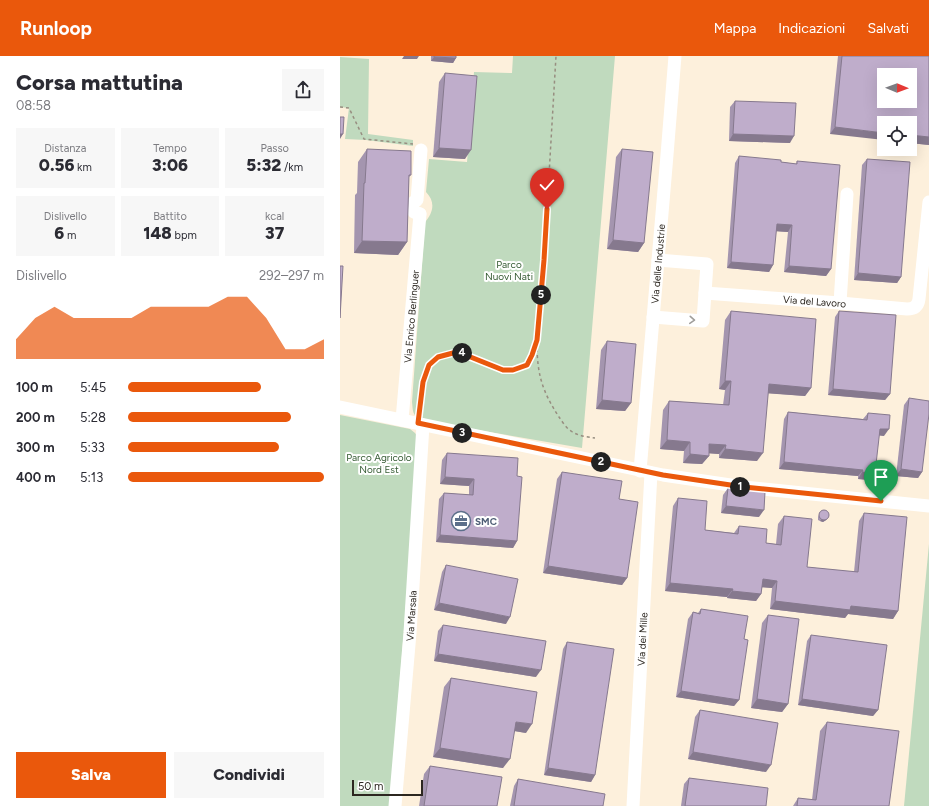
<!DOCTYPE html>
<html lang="it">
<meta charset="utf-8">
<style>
body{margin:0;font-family:Figtree,sans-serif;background:#f7f7f7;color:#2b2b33;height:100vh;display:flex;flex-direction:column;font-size:15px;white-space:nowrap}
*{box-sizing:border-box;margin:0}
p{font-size:13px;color:#7c7c81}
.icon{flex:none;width:22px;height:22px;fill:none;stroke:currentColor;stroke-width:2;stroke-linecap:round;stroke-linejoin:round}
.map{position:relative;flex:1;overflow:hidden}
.panel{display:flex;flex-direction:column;background:#fff;width:340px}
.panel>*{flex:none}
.needle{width:26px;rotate:91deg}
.fabs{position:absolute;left:537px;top:12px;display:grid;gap:8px}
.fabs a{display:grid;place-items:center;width:40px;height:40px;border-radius:0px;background:#fff;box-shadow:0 4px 16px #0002;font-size:20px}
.scale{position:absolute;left:12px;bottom:10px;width:71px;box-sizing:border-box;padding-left:4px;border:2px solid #2c2720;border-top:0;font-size:11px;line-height:14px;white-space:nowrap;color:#2c2720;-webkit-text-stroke:3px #fff;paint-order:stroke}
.pin{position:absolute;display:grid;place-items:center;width:34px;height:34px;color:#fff;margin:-41px -17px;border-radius:50% 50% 50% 0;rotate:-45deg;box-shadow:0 0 4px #0007}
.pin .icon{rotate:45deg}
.km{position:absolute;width:20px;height:20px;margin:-10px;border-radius:50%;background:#222;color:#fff;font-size:11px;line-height:20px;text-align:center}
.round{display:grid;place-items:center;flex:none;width:42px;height:42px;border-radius:0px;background:#f7f7f7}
.summary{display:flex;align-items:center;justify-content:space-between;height:68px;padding:0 16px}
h1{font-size:22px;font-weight:800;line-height:30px}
.stats{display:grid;grid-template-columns:repeat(3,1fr);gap:6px;height:68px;padding:4px 16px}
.stats div{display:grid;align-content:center;border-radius:0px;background:#f7f7f7;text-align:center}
.stats b{font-size:17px;font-weight:800}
.stats small{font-size:11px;font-weight:400}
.stats p{font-size:11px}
.chart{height:112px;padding:8px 16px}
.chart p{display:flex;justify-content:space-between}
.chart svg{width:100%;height:72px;margin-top:4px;fill:#ea580c;opacity:.7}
.primary-button{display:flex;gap:8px;margin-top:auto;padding:8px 16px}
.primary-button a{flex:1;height:46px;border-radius:0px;background:#ea580c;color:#fff;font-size:16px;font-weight:800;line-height:46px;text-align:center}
.primary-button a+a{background:#f7f7f7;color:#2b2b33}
ul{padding:0 16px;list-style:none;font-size:13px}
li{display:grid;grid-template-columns:64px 48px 1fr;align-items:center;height:30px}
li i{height:10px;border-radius:5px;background:#ea580c}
header{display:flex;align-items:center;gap:24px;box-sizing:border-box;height:56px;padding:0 20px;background:#ea580c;color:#fff}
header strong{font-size:19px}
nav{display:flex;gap:22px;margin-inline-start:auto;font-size:14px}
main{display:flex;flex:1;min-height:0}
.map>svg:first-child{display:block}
.green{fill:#c0dabe}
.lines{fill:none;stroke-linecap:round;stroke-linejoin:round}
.path{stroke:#978e80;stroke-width:1.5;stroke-dasharray:3 3;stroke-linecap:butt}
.minor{stroke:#fff;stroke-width:13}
.wall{fill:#a495af}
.shaded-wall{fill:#86798e}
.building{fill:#bfadcb;stroke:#86798e;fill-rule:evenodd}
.oneway{stroke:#a09e9b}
.route-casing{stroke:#fff;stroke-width:8}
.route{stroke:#ea580c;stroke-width:5}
.labels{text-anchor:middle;stroke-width:4;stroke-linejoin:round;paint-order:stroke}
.street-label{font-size:10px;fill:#2c2720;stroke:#fff}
.park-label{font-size:10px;fill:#355b33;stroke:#fff}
.service-label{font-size:10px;font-weight:bold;fill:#4e5e75;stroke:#fff;text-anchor:start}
</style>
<header>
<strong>Runloop</strong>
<nav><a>Mappa</a><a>Indicazioni</a><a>Salvati</a></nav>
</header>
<main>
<section class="panel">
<div class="summary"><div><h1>Corsa mattutina</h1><p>08:58</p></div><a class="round"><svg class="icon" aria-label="share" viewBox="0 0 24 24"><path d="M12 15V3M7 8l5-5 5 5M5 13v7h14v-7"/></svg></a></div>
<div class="stats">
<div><p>Distanza</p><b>0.56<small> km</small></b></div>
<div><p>Tempo</p><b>3:06</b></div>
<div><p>Passo</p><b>5:32<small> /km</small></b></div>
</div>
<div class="stats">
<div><p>Dislivello</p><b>6<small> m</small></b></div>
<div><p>Battito</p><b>148<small> bpm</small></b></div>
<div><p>kcal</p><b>37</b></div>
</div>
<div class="chart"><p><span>Dislivello</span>292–297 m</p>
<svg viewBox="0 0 160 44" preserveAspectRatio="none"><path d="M0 44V32L10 19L20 12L30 19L40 19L50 19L60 19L70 12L80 12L90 12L100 12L110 6L120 6L130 19L140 38L150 38L160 32V44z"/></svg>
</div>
<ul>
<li><b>100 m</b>5:45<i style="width:68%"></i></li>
<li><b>200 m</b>5:28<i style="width:83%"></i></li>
<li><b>300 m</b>5:33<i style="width:77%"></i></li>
<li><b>400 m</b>5:13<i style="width:100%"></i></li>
</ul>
<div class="primary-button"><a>Salva</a><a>Condividi</a></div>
</section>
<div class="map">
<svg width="589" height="750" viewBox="0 0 589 750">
<rect width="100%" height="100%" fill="#fdf0dc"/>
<g class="green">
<path d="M173,0H275L242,392L80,364C72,358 73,355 72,346L85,166C93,157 96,146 86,136L89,103L127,106L134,16L172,17Z"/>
<polygon points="0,1 29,3 28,78 73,84 73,90 26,84 5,83 9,52 0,51"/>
<polygon points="0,359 70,373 75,377 79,383 50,750 0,750"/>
<polygon points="589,488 589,750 564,750"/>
</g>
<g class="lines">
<g class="path">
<polyline points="0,51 9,52 24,83 73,88"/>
<path d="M197,287C197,318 202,335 219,361C222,365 226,372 231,375C238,380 247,381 255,382"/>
<polyline points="79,356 83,326 89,309 99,301 113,297 123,297 163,314 173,314 187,309 192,299 197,285 204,204 216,0"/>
</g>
<g class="minor">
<polyline points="80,158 74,156 72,152 74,146 77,144 81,94"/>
<path id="s1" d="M365,237L500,247L567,253C574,253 578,250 579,243L589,146"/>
<polyline points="500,247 507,138"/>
<polyline points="313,261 363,265 367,208 318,204"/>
<polyline points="0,351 323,419 404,431 589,450"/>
<path id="s2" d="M62,364L80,158"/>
<path id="s3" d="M300,415L327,99L335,0"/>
<path id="s4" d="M55,750L70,577L83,369"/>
<path id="s5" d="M293,750L311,417"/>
</g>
</g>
<g class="wall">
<polygon points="91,0 116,0 116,2 113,7 91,5"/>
<polygon points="498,0 589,0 589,89 570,87 570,67 490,78"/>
<polygon points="105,17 125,103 93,101 99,26"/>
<polygon points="395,45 450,87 389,85 390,51"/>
<polygon points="27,93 71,119 69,121 67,186 58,199 14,197 15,139 17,137 18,106"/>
<polygon points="282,93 304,187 298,196 267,193 276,101"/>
<polygon points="399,100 441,106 456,108 457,105 491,213 486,220 444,216 448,176 436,175 433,209 429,216 387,212 395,107"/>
<polygon points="527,103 561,221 557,227 514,224 522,109"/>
<polygon points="391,255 471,332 465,340 428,337 417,405 379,402 379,398 369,397 369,400 362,408 343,407 344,395 320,393 323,354 329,345 383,349 385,334 379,333 385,264"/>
<polygon points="499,255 550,338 545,344 488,339 495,261"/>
<polygon points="267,285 291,347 285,355 256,353 261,294"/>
<polygon points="569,342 582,416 578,422 556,420 564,349"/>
<polygon points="448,356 523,363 528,357 544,380 539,379 530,424 518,423 518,420 439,413 444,363"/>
<polygon points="107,397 177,420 177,485 173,492 96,486 99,443 104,437 129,439 129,430 100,428 102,404"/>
<polygon points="222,416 279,443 287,522 282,529 203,517 217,423"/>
<polygon points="388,432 419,461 381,457 383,439"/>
<polygon points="338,442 365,474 394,477 399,470 426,487 436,488 438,468 444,460 467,511 514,516 519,465 524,457 558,555 553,563 508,558 505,562 430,553 432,532 422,531 421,538 416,545 387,542 387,541 325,535 333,450"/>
<polygon points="480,456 486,464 483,466 480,465 478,464 478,461"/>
<polygon points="106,509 166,568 94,554 102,516"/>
<polygon points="361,553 404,583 399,644 394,650 336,641 348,563 353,556 358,557"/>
<polygon points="428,559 448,648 442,656 411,652 422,567"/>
<polygon points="103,569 196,621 94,605 98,575"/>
<polygon points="471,579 538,654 533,660 458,649 467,585"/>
<polygon points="227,586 255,719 251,726 204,719 223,593"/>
<polygon points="111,622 186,677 174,675 163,712 93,701 104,631"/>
<polygon points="360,654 426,716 348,703 355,661"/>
<polygon points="487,666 549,750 453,750 458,742 472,744 480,675"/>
<polygon points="90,710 157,750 79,750 84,718"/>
<polygon points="349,722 426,750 341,750 344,728"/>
<polygon points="178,723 263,750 170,750 174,730"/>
</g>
<g class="shaded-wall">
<polygon points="64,0 79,0 77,3 62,3"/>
<polygon points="94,1 116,2 113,7 91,5"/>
<polygon points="495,71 544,77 544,84 490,78"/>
<polygon points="0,78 3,78 0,83"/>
<polygon points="393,78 454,80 450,87 389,85"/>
<polygon points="570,79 589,81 589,89 570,87"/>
<polygon points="99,92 131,94 125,103 93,101"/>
<polygon points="437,168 452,169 448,176 432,175"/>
<polygon points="273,184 304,187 298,196 267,193"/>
<polygon points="22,185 67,186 58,199 14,197"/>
<polygon points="391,206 433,209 429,216 387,212"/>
<polygon points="449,210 491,213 486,220 444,216"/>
<polygon points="518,217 561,221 557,227 514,224"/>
<polygon points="385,325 391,325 385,334 379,333"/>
<polygon points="429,328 471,332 465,340 423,337"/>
<polygon points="493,333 550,338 545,344 488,339"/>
<polygon points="262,344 291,347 285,355 256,353"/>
<polygon points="540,373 549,373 544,380 535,379"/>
<polygon points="327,384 350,386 344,395 320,393"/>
<polygon points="369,388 386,389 379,398 363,397"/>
<polygon points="385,393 423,397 417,405 379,402"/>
<polygon points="350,398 369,400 362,408 343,407"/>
<polygon points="444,406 523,414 518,420 439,413"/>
<polygon points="561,413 582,416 578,422 556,420"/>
<polygon points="522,416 535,417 530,424 518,423"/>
<polygon points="105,421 134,423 129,430 100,428"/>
<polygon points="386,450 424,454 419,461 381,457"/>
<polygon points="488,462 486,464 483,466 480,465 482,463"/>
<polygon points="100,479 177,485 173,492 96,486"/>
<polygon points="208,510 287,522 282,529 203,517"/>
<polygon points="423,523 437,525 432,532 417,531"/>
<polygon points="330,527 393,533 387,541 325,535"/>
<polygon points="392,535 421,538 416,545 387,542"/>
<polygon points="435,545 511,550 558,555 553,563 508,558 505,562 430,553"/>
<polygon points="99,547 170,561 166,568 94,554"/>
<polygon points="98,598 201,614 196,621 94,605"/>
<polygon points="341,635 399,644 394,650 336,641"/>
<polygon points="417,643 448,648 442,656 411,652"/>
<polygon points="462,643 538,654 533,660 458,649"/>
<polygon points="176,666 192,668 186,677 169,674"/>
<polygon points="100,692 170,703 163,712 93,701"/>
<polygon points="353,696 431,709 426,716 348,703"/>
<polygon points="208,712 255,719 251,726 204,719"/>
</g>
<g class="building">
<polygon points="94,0 116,0 116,2 94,1"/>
<path d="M502,0H589V81L570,79V67H544V77L495,71ZM544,19H570V45H544Z"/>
<polygon points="105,17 137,20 131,94 99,92"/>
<polygon points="395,45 456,47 454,80 393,78"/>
<polygon points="0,61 4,61 3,78 0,78"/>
<polygon points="27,93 71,95 71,119 69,119 67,186 22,185 24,127 25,127"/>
<polygon points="282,93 313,96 304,187 273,184"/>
<polygon points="399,100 441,104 441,106 457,108 457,105 500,109 491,213 449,210 452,169 437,168 433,209 391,206"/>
<polygon points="527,103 570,106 561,221 518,217"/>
<polygon points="0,210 3,210 0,262"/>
<polygon points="391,255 476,263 471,332 429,328 423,397 385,393 386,389 369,388 369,400 350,398 350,386 327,384 329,345 389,349 391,325 385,325"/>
<polygon points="499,255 556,259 550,338 493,333"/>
<polygon points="267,285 296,288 291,347 262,344"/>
<polygon points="569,342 589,345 589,358 582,416 561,413"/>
<polygon points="448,356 527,364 528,357 550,359 549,373 540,373 535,417 522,416 523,414 444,406"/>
<polygon points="107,397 178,402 177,420 182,421 177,485 100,479 104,437 133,439 134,423 105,421"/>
<polygon points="222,416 282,425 279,443 298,446 287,522 208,510"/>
<polygon points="388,432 425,436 424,454 386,450"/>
<polygon points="338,442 367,445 365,474 398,478 399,470 427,473 426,487 441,489 444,460 472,463 467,511 518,516 524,457 567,461 558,555 511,550 510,554 435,545 437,525 423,523 421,538 392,535 393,533 330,527"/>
<circle cx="484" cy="459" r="5"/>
<polygon points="106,509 178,523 170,561 99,547"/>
<polygon points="361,553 408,560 404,583 408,584 399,644 341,635 353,556 360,558"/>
<polygon points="428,559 459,563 448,648 417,643"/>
<polygon points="103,569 206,585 201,614 98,598"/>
<polygon points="471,579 547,589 538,654 462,643"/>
<polygon points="227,586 274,593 255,719 208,712"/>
<polygon points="111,622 197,636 192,668 176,666 170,703 100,692"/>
<polygon points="360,654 438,667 431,709 353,696"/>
<polygon points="487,666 559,675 549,750 457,750 458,742 476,744"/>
<polygon points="90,710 162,721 157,750 84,750"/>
<polygon points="349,722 428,732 426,750 345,750"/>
<polygon points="178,723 265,738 263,750 174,750"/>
</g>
<defs><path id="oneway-chevron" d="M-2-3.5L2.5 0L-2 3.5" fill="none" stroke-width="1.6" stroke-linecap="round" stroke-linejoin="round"/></defs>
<use class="oneway" href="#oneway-chevron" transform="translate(352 264) rotate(4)"/>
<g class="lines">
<g class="route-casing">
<polyline id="route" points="207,153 204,204 197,284 192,299 187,309 173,314 163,314 123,298 113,297 98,301 89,309 83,326 78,367 323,419 404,431 541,445"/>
</g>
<use href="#route" class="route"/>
</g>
<defs>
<g id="office-ring" transform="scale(1)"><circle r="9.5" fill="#fff" stroke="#5c6f8a" stroke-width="1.5"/><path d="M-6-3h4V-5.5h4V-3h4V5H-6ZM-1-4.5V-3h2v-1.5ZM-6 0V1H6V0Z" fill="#5c6f8a"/></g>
</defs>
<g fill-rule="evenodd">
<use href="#office-ring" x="121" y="465"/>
</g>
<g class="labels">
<g class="street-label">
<text dy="4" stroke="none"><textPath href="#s3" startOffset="208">Via delle Industrie</textPath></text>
<text dy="4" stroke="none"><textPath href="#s1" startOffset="110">Via del Lavoro</textPath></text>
<text dy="4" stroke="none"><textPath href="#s2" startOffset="104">Via Enrico Berlinguer</textPath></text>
<text dy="4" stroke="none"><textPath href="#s4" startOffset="191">Via Marsala</textPath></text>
<text dy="4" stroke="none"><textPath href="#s5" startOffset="167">Via dei Mille</textPath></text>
</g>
<g class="park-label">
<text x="169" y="212">Parco<tspan x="169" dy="12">Nuovi Nati</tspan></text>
<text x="39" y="405">Parco Agricolo<tspan x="39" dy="12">Nord Est</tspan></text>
</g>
<g class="service-label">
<text x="135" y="469">SMC</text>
</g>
</g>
</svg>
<div class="fabs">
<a><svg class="needle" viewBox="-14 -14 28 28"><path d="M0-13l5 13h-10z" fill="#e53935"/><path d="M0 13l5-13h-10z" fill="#7c7c81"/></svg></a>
<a><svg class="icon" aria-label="locate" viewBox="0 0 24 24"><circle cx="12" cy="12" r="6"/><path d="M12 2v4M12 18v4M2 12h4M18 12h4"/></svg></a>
</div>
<div class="scale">50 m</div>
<div class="pin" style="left:541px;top:445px;background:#1e9e55"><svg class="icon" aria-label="arrive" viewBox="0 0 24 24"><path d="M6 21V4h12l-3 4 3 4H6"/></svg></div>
<div class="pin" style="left:207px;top:153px;background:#d93025"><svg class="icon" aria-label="check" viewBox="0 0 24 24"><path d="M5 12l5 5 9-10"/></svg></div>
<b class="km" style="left:400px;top:431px">1</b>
<b class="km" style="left:261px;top:406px">2</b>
<b class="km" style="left:122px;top:377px">3</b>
<b class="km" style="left:122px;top:297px">4</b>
<b class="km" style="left:201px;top:239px">5</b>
</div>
</main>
